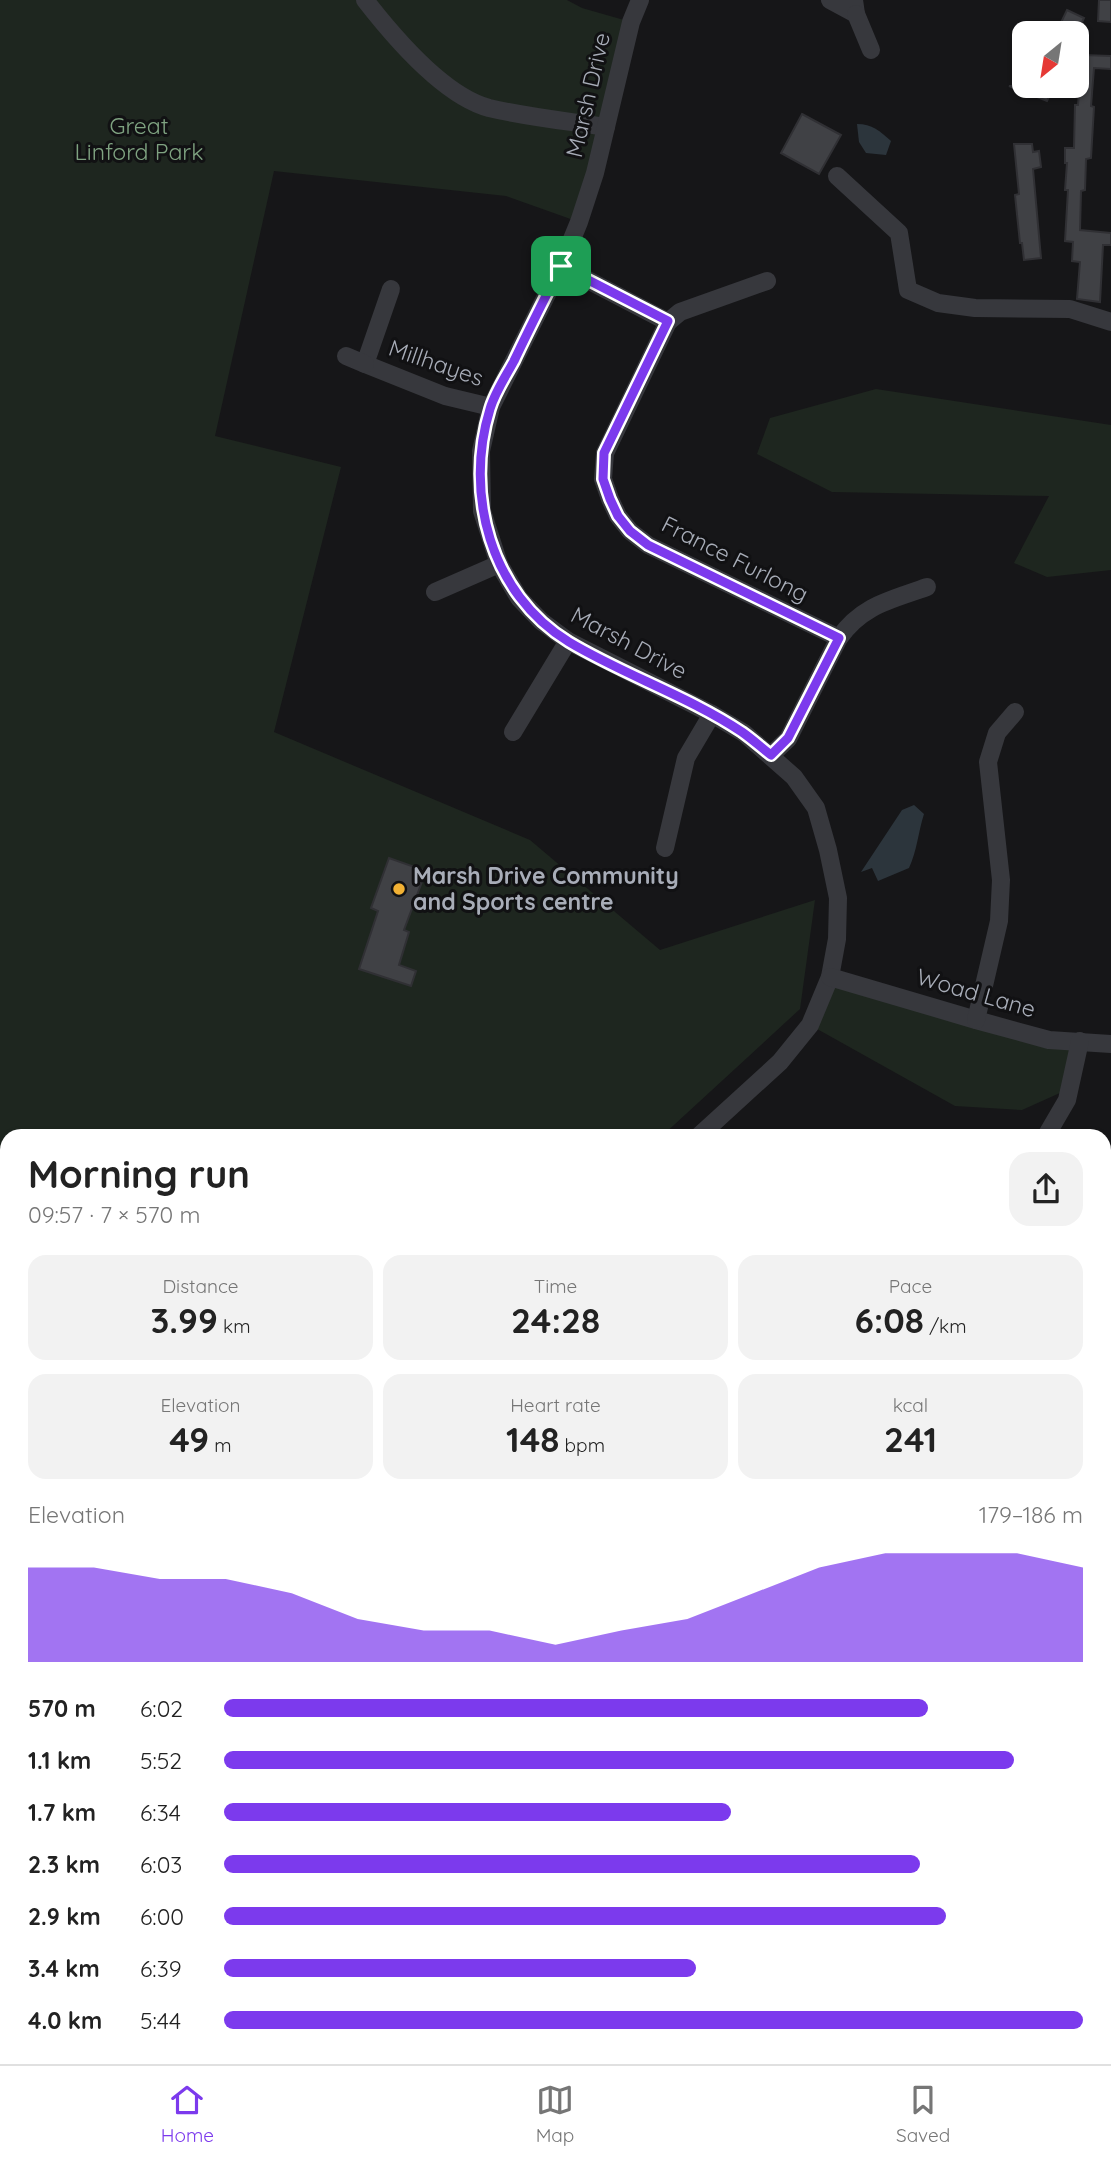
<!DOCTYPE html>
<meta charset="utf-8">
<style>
body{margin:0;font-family:Quicksand,sans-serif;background:#f2f2f2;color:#222;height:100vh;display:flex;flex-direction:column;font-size:26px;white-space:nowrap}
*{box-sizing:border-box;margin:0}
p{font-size:23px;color:#767676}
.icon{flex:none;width:38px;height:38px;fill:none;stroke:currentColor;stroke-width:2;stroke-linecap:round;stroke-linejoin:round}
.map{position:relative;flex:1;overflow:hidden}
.details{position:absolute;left:0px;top:1129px;width:1111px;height:936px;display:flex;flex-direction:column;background:#fff;border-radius:21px 21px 0 0;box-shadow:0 2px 5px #0004}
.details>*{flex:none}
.needle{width:46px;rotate:210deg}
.tools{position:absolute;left:1012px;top:21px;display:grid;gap:14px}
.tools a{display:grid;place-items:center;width:77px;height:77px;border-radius:14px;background:#fff;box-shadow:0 2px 5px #0004;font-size:35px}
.pin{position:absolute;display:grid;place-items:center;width:60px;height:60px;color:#fff;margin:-30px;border-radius:14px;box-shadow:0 4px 10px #0006}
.round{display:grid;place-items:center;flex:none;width:74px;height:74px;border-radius:21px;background:#f2f2f2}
.head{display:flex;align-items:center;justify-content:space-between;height:119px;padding:0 28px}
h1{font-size:38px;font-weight:700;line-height:52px}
.stats{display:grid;grid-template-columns:repeat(3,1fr);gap:10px;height:119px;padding:7px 28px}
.stats div{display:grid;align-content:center;border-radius:18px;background:#f2f2f2;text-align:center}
.stats b{font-size:35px;font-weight:700}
.stats small{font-size:19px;font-weight:400}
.stats p{font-size:19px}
.chart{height:196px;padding:14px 28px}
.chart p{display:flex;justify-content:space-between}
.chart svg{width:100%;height:126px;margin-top:7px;fill:#7c3aed;opacity:.7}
ul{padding:0 28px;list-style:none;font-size:23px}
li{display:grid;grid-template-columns:112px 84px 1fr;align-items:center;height:52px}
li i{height:18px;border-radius:9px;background:#7c3aed}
.tab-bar{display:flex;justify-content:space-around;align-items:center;height:98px;border-top:2px solid #e0e0e0;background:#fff;font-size:19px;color:#767676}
.tab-bar a{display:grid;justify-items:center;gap:4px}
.tab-bar .current{color:#7c3aed}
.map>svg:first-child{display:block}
.green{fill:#1e261f}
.water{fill:#2c353c}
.building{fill:#404145;stroke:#303034;stroke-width:2}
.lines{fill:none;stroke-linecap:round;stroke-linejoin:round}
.minor{stroke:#37383d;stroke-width:18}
.route-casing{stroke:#fff;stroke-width:14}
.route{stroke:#7c3aed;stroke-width:9}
.poi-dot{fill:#f2b134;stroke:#111113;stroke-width:2.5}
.labels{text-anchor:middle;stroke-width:6;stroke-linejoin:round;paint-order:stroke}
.street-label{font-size:23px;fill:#a8adb8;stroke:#111113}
.park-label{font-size:23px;fill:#7fa381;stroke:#111113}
.poi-label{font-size:23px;font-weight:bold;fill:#a8adb8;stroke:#111113;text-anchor:start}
</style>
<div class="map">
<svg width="1111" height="2064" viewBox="0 0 1111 2064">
<rect width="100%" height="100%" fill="#161618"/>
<g class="green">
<polygon points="0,0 567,0 582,8 631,22 579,222 506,196 274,171 215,436 341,467 274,732 530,840 660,950 815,900 800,1009 662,1136 7,1136 7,1588 0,1585"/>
<polygon points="876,389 1111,425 1111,570 1047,577 1014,563 1049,496 832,492 757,454 770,418"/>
<polygon points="830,977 1080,1041 1071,1088 1022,1110 955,1106 810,1025"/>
<polygon points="1111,1807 1111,2064 362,2064 361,2058 1104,2058 1104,1826"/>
</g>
<g class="water">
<path d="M857,124C872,124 880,131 891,141L886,155L866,153L859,142Z"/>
<path d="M914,805L924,814C918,833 917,851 909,868L878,881L872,868L861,872L902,810Z"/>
</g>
<g class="building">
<polygon points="1099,0 1111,0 1111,22 1098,21"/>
<polygon points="1067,10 1084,18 1077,33 1056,33"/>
<polygon points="1082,55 1111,56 1111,69 1094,68 1091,106 1094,107 1091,158 1086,159 1085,190 1081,191 1080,230 1111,233 1111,245 1103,245 1100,302 1077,299 1080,262 1072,261 1073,242 1065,241 1068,190 1065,190 1067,163 1065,163 1065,148 1074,148 1075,105 1078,105"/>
<polygon points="1009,86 1054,86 1047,101"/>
<polygon points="802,114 841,135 819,174 781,153"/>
<polygon points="1014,144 1032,144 1033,152 1039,151 1041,167 1033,169 1041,258 1024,260 1022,243 1020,243 1015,195 1019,194"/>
<polygon points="389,858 426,871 404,930 409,932 399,965 416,971 411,986 359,969 378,911 371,908"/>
</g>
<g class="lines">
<g class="minor">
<path d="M365,0C393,36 444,96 489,108C527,117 567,121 606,127"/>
<polyline points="640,0 631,22 595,173 579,222 561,266 491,407 481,451 482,511 499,564 519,598 541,621 568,641 712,714 744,733 794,777 816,808 828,850 838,898 837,939 830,977 810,1025 780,1062 699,1136"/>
<polyline points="830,0 856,14 854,0"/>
<polyline points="856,14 871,50"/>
<polyline points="837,176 899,233 908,290 938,303 975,308 1070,309 1111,322"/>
<polyline points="561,266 668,322 605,453 603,479 610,499 618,516 630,531 648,545 839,638 788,739 771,755"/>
<polyline points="391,289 365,364 445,396 491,407"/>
<polyline points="668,322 680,312 767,281"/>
<polyline points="346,356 365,364"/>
<polyline points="435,592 499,564"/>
<path d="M839,638C862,605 891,600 927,587"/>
<polyline points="513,732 568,641"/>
<polyline points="665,848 686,758 712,714"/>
<polyline points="830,977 976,1020 1049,1040 1111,1044"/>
<polyline points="976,1020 999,921 1001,880 988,762 997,733 1015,712"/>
<polyline points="1046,1136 1067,1100 1080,1041"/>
<polyline points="1104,1192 1111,1192"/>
<polyline points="1104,1635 1111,1584"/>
<polyline points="1104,1690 1111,1691"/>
<polyline points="0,2042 7,2024"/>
<polyline points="406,2064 410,2058"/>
</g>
</g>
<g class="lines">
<g class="route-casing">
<path id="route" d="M561,266L668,321L604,453L603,479L610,499L618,516L630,531L648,545L839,638L788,738L771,755C762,748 752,739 742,732C688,696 624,675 569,642C490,594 464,493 490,409C495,392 506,376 514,361C529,329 545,298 561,266Z"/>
</g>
<use href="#route" class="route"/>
</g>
<circle class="poi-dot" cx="399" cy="889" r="7"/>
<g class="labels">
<g class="street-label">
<text transform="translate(588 95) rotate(-77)" y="8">Marsh Drive</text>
<text transform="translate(436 363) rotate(19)" y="8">Millhayes</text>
<text transform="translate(735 559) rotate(27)" y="8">France Furlong</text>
<text transform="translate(629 643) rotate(28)" y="8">Marsh Drive</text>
<text transform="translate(976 993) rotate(16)" y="8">Woad Lane</text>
</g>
<g class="park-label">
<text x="139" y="134">Great<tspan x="139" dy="26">Linford Park</tspan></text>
</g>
<g class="poi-label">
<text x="413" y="884">Marsh Drive Community<tspan x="413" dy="26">and Sports centre</tspan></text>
</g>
</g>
</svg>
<div class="tools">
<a><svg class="needle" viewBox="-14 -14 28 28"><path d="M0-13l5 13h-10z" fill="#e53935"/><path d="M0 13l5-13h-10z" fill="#767676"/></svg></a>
</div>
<div class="pin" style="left:561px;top:266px;background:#1e9e55"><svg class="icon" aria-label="arrive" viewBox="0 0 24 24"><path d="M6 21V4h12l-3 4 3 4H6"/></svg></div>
<section class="details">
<div class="head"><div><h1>Morning run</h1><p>09:57 · 7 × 570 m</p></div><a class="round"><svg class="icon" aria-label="share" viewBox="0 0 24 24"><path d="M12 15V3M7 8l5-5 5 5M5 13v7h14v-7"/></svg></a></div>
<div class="stats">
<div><p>Distance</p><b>3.99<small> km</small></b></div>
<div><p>Time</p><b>24:28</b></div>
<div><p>Pace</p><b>6:08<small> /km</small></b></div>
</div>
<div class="stats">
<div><p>Elevation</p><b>49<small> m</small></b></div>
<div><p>Heart rate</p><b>148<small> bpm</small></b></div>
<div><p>kcal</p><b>241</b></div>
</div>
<div class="chart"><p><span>Elevation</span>179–186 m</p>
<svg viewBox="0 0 160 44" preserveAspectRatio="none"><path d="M0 44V11L10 11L20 15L30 15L40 20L50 29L60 33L70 33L80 38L90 33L100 29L110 20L120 11L130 6L140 6L150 6L160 11V44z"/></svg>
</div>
<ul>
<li><b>570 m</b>6:02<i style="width:82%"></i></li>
<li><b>1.1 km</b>5:52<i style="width:92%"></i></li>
<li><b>1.7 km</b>6:34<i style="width:59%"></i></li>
<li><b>2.3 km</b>6:03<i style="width:81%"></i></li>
<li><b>2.9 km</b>6:00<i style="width:84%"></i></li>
<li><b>3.4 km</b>6:39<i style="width:55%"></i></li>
<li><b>4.0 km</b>5:44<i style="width:100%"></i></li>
</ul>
</section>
</div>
<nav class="tab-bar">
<a class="current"><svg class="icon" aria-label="home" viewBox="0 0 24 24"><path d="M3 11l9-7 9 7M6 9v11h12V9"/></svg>Home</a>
<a><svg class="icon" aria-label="map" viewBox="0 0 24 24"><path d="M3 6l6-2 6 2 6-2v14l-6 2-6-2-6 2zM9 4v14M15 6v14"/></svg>Map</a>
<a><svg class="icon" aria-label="saved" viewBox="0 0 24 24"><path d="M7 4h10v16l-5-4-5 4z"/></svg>Saved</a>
</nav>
